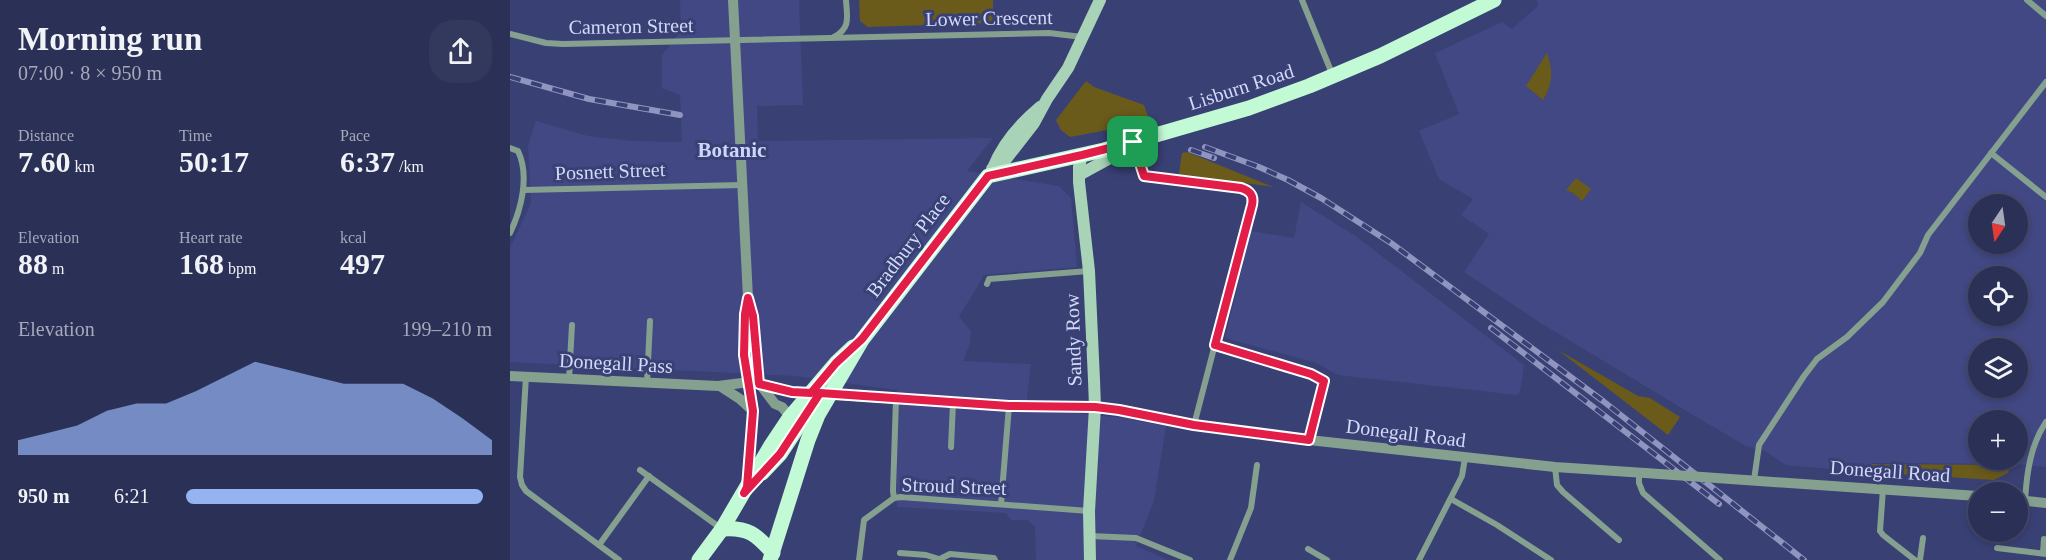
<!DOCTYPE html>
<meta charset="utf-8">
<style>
body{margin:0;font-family:"Times New Roman",serif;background:#33385d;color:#f1f3f6;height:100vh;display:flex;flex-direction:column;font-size:22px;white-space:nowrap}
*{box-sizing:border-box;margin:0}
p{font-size:20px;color:#a6a9ba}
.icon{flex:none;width:33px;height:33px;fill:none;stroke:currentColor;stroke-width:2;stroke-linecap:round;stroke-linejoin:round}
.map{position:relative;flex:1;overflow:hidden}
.side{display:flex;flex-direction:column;background:#2b3057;width:510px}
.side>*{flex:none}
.needle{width:39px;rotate:193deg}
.tools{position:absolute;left:1458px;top:194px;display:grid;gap:12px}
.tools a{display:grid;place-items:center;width:60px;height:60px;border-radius:50%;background:#2b3057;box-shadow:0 3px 9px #0003,0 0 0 2px #474b6d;font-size:30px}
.pin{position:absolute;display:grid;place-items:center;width:51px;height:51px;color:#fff;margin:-26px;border-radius:12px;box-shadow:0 3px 9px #0006}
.round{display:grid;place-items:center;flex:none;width:63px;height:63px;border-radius:24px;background:#33385d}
.summary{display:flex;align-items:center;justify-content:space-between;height:102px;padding:0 18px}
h1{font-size:33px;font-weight:800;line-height:45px}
.metrics{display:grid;grid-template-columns:repeat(3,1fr);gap:9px;height:102px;padding:6px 18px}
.metrics div{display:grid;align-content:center}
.metrics b{font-size:30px;font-weight:800}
.metrics small{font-size:16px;font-weight:400}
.metrics p{font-size:16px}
.chart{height:168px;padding:12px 18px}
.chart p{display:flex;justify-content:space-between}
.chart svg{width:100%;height:108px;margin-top:6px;fill:#95b2f1;opacity:.7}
ul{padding:0 18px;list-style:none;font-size:20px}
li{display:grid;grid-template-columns:96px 72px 1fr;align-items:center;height:45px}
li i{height:15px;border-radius:8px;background:#95b2f1}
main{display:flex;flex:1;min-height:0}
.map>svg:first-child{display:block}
.built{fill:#414883;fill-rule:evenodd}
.green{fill:#6a5b1b}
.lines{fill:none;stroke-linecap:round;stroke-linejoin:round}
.minor{stroke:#85a08f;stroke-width:6}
.tertiary{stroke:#85a08f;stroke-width:10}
.secondary{stroke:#a8d3b7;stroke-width:12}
.primary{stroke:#c2fad6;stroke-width:15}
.rail-casing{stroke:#8f95be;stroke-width:6}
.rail{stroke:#394074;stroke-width:4;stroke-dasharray:11;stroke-linecap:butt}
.tertiary-bridge{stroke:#85a08f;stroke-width:10}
.route-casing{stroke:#fff;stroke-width:12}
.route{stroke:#e11d48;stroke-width:8}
.labels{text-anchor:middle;stroke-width:6;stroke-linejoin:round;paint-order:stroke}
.street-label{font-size:20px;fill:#d3d9f9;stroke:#394074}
.neighbourhood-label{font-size:21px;font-weight:bold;fill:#cdd5fb;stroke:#394074}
</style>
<main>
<section class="side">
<div class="summary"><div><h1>Morning run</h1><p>07:00 · 8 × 950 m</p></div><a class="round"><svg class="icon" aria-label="share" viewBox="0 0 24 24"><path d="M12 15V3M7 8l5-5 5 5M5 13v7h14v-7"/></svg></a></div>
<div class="metrics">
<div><p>Distance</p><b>7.60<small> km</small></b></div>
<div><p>Time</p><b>50:17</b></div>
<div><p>Pace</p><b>6:37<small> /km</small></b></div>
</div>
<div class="metrics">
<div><p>Elevation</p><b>88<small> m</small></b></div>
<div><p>Heart rate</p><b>168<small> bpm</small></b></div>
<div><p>kcal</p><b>497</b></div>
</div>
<div class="chart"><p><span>Elevation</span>199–210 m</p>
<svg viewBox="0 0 160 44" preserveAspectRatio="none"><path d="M0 44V38L10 35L20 32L30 26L40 23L50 23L60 18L70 12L80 6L90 9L100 12L110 15L120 15L130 15L140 21L150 29L160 38V44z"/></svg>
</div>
<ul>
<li><b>950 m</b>6:21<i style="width:97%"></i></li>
</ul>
</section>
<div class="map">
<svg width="1536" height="560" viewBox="0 0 1536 560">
<rect width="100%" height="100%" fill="#394074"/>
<g class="built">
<polygon points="170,0 289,0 293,105 247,106 248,141 483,138 457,171 549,186 561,198 567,267 474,275 449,317 461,331 460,344 453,361 521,364 516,408 614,418 656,426 644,501 626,546 658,560 526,560 525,527 518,520 501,520 496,513 387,507 387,390 284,376 0,362 0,248 21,203 18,145 26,121 78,136 123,141 172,142 170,95 152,88 152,55 171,31"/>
<path d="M1027,0H1536V467L1505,464L1363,463L1356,472L1276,465L1255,451L1236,446L1183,415L1029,322L954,272L979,234L951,215L963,199L929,179L909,131L949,114L925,53L992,22L1002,29L1028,6ZM1468,204H1508V243H1468ZM1468,276H1508V315H1468ZM1468,348H1508V387H1468ZM1468,420H1508V459H1468Z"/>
<polygon points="791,202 847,237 1014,365 1010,392 1008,395 828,375 806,363 715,338 741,231 784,238"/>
</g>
<g class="green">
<polygon points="349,0 483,0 483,23 358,27 350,21"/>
<path d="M1037,53C1043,71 1043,83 1033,100L1016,86Z"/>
<polygon points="576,81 584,87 634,105 640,122 560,137 551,130 546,120"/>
<polygon points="677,152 763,187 669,174 672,153"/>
<polygon points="1066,178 1081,189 1072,201 1063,193 1056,190"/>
<polygon points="1048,350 1128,396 1140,398 1170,417 1158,435"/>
<polygon points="1362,464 1501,465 1498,473 1484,480 1356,472"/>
</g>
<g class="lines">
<g class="minor">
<polyline points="792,0 823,76"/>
<polyline points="1517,0 1536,16"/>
<polyline points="0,34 36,43 53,44 539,33 572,37"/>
<path d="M324,37C341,28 337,17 336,0"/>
<polyline points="623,142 634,176 731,188 737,190 743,198 684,425"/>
<path d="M0,148L8,151C20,176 11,210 0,233"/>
<polyline points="1481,153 1536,197"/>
<polyline points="13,190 232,185"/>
<polyline points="477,284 479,279 579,271"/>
<polyline points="705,345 801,374 814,381 799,440"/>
<polyline points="16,376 10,477 12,485 16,491 109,560"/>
<polyline points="59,379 62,325"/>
<polyline points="137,383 140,321"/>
<polyline points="441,447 443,403"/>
<polyline points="1045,467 1047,485 1053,492 1109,540"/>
<polyline points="130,470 212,529"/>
<polyline points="1129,473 1129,483 1133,493 1210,560"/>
<polyline points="1244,480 1249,445 1294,376 1307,359 1337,337 1373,302 1410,253 1418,235 1536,82"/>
<polyline points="1373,489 1370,531 1373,535 1405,560"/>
<polyline points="384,498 383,491 386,399"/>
<polyline points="941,499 987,525 1041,560"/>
<path d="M1515,500C1517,472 1520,446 1536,422"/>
<polyline points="491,504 499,406"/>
<polyline points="580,536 626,538 680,560"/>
<polyline points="89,545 139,476"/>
<polyline points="1487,548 1536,554"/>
<polyline points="798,549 817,560"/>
<polyline points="390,553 416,555 429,559"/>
<polyline points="1533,553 1534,539"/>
<polyline points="349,560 354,520 384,498 391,497 579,511"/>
<polyline points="428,560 440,554 484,558 485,560"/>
<polyline points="720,560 741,508 747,465"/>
<polyline points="909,560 952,476 955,458"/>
<polyline points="1410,560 1413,538"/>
</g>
<g class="tertiary">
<polyline points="223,0 238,298 243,316 249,383"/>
<polyline points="237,302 235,314 234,355 243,411 238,483"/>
<polyline points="0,376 208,386 240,382 282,392 499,406 585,407 609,410 684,425 799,440 1045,467 1135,473"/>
<polyline points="249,383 265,404 272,407 283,420"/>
<polyline points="210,386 230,399 243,411"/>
<polyline points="1235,480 1468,496"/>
<polyline points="1508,500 1536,503"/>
</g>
<g class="secondary">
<polyline points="572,155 569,167 569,182 579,271 584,380 585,407 579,511 580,560"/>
<path d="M483,168C492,145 511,123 530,107"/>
<polyline points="482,169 496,159 524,123 537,99 558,68 590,0"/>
<polyline points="569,175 600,158 617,145"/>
</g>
<g class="primary">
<polyline points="252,473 270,454 307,398"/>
<path d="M212,529C238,527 246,534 263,553"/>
<polyline points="189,560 212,529 260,447 280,417 326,363 343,347"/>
<polyline points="260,560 298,440 308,415 352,340 478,176 594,150 739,108 799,86 870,56 984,0"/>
</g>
<g class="rail-casing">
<g id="rail">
<polyline points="0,77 79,99 170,115"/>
<polyline points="695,147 749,167 778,180 811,198 881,243 1093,401 1294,560"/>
<polyline points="681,150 704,158"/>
<polyline points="981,328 1209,504"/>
</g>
</g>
<use href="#rail" class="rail"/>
<polyline class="tertiary-bridge" points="1135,473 1235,480"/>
</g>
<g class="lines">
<g class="route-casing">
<path id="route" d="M623,142L634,176L731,188C740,191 744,195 742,205L705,345L801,374L814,381L799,440L684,425L609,410L585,407L499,406L310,393L270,454L234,493L237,487L243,411L234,355L235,314L238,298L243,316L249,384L282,392L301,393L326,363L352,339L478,176L572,155Z"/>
</g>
<use href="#route" class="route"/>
</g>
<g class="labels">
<g class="street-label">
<text transform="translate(479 18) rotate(-1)" y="7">Lower Crescent</text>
<text transform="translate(121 26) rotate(-1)" y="7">Cameron Street</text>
<text transform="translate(731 87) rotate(-18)" y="7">Lisburn Road</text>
<text transform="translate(100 171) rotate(-2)" y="7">Posnett Street</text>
<text transform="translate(398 245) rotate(-53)" y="7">Bradbury Place</text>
<text transform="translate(563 340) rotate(-92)" y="7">Sandy Row</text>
<text transform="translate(106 363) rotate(3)" y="7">Donegall Pass</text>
<text transform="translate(896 433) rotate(7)" y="7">Donegall Road</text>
<text transform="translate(1380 471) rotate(4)" y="7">Donegall Road</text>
<text transform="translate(444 486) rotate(2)" y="7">Stroud Street</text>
</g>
<g class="neighbourhood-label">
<text x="222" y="157">Botanic</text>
</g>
</g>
</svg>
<div class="tools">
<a><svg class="needle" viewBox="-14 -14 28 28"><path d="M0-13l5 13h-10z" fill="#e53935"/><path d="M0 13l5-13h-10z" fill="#a6a9ba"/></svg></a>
<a><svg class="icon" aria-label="locate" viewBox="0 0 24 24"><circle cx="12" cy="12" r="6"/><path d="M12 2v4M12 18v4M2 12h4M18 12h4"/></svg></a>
<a><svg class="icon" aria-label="layers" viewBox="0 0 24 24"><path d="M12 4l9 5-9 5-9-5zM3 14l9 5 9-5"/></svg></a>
<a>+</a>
<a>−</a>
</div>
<div class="pin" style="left:623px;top:142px;background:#1e9e55"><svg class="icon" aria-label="arrive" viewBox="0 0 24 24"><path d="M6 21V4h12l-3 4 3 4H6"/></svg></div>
</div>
</main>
